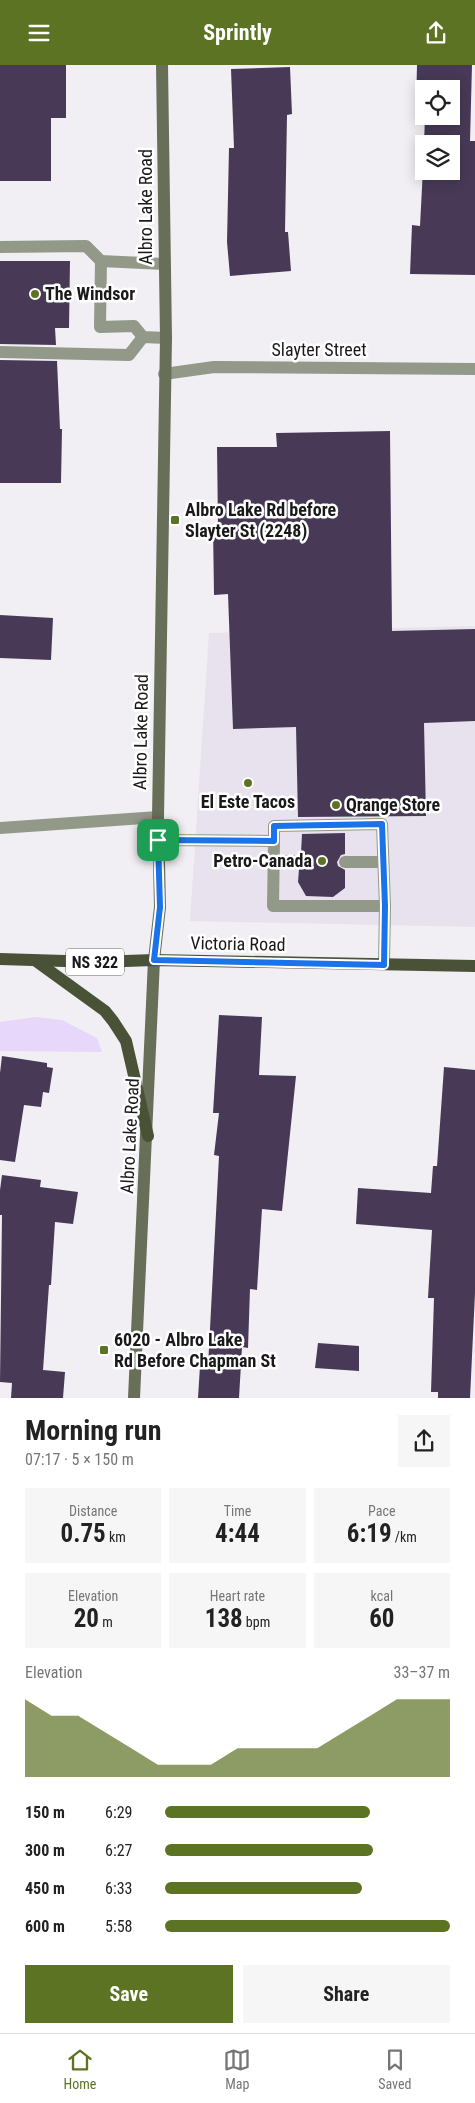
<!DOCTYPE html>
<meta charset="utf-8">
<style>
body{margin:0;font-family:"Roboto Condensed",sans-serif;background:#f6f6f6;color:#222;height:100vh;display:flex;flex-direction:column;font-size:19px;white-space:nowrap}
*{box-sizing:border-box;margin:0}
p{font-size:16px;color:#767676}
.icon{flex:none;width:28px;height:28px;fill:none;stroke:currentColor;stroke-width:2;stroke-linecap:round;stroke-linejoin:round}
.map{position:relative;height:1333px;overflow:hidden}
.details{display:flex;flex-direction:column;background:#fff;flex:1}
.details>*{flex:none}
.buttons{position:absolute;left:415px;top:15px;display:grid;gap:10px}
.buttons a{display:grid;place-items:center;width:45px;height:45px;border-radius:0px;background:#fff;box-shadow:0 2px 12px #0003;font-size:25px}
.pin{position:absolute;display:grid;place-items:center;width:42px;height:42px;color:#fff;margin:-21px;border-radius:10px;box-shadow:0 2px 8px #0006}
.round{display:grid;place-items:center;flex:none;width:52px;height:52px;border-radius:0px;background:#f6f6f6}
.overview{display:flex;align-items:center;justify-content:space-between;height:85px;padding:0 25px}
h1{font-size:28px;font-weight:700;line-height:38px}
.metrics{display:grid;grid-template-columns:repeat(3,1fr);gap:8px;height:85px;padding:5px 25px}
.metrics div{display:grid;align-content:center;border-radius:0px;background:#f6f6f6;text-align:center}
.metrics b{font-size:25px;font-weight:700}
.metrics small{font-size:14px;font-weight:400}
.metrics p{font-size:14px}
.chart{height:140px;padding:10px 25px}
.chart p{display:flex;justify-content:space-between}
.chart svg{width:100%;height:90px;margin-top:5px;fill:#5d7324;opacity:.7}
.button{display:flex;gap:10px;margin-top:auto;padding:10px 25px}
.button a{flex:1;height:58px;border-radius:0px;background:#5d7324;color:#fff;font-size:20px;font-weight:700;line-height:58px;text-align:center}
.button a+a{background:#f6f6f6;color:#222}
ul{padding:0 25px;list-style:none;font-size:16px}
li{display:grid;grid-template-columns:80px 60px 1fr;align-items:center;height:38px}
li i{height:12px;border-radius:6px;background:#5d7324}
header{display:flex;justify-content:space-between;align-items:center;height:65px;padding:0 25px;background:#5d7324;color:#fff;font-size:22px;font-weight:700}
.dock{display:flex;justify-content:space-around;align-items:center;height:70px;border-top:1px solid #e0e0e0;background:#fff;font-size:14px;color:#767676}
.dock a{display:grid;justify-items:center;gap:2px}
.dock .selected{color:#5d7324}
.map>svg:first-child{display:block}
.built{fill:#e7e2ed}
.green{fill:#e7d7fa}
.building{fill:#483a57}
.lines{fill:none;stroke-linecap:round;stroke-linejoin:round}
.lane{stroke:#939989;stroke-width:12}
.street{stroke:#939989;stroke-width:12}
.secondary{stroke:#676f59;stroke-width:12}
.primary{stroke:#495237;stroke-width:12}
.route-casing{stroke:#fff;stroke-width:10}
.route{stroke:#1a73e8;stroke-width:6}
.poi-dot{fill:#5d7324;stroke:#fff;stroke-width:2}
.labels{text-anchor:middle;stroke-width:5;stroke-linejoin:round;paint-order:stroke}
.shield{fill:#fff;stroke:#5e5d5f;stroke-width:1}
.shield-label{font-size:16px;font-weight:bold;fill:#19181a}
.street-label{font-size:18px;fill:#19181a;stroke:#fff}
.poi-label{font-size:18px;font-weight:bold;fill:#19181a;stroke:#fff;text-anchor:start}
</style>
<header><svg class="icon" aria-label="menu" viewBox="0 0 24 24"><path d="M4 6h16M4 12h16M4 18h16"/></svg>Sprintly<svg class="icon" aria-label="share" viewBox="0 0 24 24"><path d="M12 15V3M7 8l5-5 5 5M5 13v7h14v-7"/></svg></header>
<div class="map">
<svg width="475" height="1333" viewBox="0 0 475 1333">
<rect width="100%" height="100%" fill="#f1eff3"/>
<polygon class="built" points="475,561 475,862 190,856 209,568"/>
<polygon class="green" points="36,952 62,955 97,973 102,987 0,986 0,957"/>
<g class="building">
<polygon points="0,0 66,0 66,53 51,53 51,116 0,116"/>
<polygon points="417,0 472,0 470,76 475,76 475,210 410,209 412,160 420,161 424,84 424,106 451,106 451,79 424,79 425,51 451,51 451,24 424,24 424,43 416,43"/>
<polygon points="290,2 292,49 287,50 285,167 288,167 291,206 230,211 227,177 229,83 234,83 231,4"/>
<polygon points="0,196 70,196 69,263 55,263 56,280 0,279"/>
<polygon points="0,295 57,296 60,364 62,364 61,418 0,418"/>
<polygon points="390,366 392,566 475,564 475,656 424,658 426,751 298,752 296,662 233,664 228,529 214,530 213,460 218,460 217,382 277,382 276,368"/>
<polygon points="0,550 53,553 51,595 0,593"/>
<polygon points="345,768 345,789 341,790 337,797 338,801 345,805 345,823 333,832 306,831 298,817 299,804 304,803 308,796 307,792 301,788 302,769"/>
<polygon points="219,950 262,952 259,1010 296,1011 282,1146 262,1144 257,1225 250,1224 248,1283 242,1282 239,1333 198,1333 200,1301 208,1302 219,1091 214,1090 219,1048 213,1048"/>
<polygon points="2,991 47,998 47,1002 53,1003 49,1028 43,1027 41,1042 24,1040 15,1097 0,1095 0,1008"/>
<polygon points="444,1002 475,1005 475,1228 470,1333 438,1333 438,1327 431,1327 434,1233 428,1233 432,1165 356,1159 358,1123 431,1128 433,1101 437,1101"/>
<polygon points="2,1110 41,1115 40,1122 78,1127 73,1159 55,1157 51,1220 49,1220 43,1305 65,1307 63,1333 11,1333 12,1318 0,1317 2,1150 0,1150 0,1125"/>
<polygon points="318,1278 359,1281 359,1306 315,1303"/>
</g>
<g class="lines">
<g class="lane">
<polyline points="0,182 86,181 101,196 164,199"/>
<polyline points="101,196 100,262 134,261 143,272 166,273"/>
<polyline points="0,287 129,290 143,272"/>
<polyline points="158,775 274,776 273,841 385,841 384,899"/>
<polyline points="274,776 274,761 382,759 385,841"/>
<polyline points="274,796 300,796"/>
<polyline points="345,797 383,797"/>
</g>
<g class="street">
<polyline points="164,309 214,302 475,304"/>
<polyline points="0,763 158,752"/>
</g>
<polyline class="secondary" points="134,1333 154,895 160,842 158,752 166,273 162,0"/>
<g class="primary">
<polyline points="0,894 97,897 154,895 475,901"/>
<polyline points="36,896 105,946 113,956 126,976 148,1071"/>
</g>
</g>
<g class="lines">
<g class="route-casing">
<polygon id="route" points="382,759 385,841 384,900 154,895 160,842 158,775 274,776 274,761"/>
</g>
<use href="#route" class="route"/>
</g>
<g class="poi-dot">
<circle cx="35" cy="229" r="5"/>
<rect x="170" y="450" width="10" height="10" rx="2.5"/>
<circle cx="248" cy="718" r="5"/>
<circle cx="336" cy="740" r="5"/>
<circle cx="322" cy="796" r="5"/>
<rect x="99" y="1280" width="10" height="10" rx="2.5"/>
</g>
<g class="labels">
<rect class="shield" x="66" y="883.5" width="58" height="27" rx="4"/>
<g class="shield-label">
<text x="95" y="903">NS 322</text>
</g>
<g class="street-label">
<text transform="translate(146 142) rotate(-90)" y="6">Albro Lake Road</text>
<text x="319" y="291">Slayter Street</text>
<text transform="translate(141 667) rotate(-89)" y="6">Albro Lake Road</text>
<text transform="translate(238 879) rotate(1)" y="6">Victoria Road</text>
<text transform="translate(130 1071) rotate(-87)" y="6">Albro Lake Road</text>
</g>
<g class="poi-label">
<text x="45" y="235">The Windsor</text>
<text x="185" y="451">Albro Lake Rd before<tspan x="185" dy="21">Slayter St (2248)</tspan></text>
<text x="248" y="743" text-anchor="middle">El Este Tacos</text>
<text x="346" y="746">Qrange Store</text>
<text x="312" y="802" text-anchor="end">Petro-Canada</text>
<text x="114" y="1281">6020 - Albro Lake<tspan x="114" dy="21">Rd Before Chapman St</tspan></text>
</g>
</g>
</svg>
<div class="buttons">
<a><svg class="icon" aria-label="locate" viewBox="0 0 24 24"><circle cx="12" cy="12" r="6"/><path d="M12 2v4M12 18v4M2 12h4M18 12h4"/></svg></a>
<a><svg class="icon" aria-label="layers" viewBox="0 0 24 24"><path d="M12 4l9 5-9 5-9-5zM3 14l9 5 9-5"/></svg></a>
</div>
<div class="pin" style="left:158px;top:775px;background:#1e9e55"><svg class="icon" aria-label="arrive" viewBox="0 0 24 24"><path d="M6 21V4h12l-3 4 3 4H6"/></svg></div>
</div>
<section class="details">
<div class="overview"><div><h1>Morning run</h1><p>07:17 · 5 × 150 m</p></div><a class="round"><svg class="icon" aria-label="share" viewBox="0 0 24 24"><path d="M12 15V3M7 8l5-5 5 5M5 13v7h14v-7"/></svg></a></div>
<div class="metrics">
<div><p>Distance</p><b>0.75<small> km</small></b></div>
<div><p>Time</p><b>4:44</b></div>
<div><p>Pace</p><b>6:19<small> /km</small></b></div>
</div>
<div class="metrics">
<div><p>Elevation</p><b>20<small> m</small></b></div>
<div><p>Heart rate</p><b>138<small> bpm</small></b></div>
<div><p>kcal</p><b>60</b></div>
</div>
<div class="chart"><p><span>Elevation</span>33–37 m</p>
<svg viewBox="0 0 160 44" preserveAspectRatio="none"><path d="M0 44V6L10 14L20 14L30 22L40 30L50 38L60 38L70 38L80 30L90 30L100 30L110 30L120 22L130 14L140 6L150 6L160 6V44z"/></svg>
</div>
<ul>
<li><b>150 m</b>6:29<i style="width:72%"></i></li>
<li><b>300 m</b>6:27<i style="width:73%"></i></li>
<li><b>450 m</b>6:33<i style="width:69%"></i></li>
<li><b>600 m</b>5:58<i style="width:100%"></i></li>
</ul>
<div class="button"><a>Save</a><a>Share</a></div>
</section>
<nav class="dock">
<a class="selected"><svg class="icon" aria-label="home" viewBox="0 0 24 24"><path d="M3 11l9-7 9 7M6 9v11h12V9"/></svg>Home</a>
<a><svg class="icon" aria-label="map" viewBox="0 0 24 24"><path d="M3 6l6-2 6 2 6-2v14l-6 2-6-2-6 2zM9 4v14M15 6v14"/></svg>Map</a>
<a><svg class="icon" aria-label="saved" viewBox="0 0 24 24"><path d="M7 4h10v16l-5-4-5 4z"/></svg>Saved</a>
</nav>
